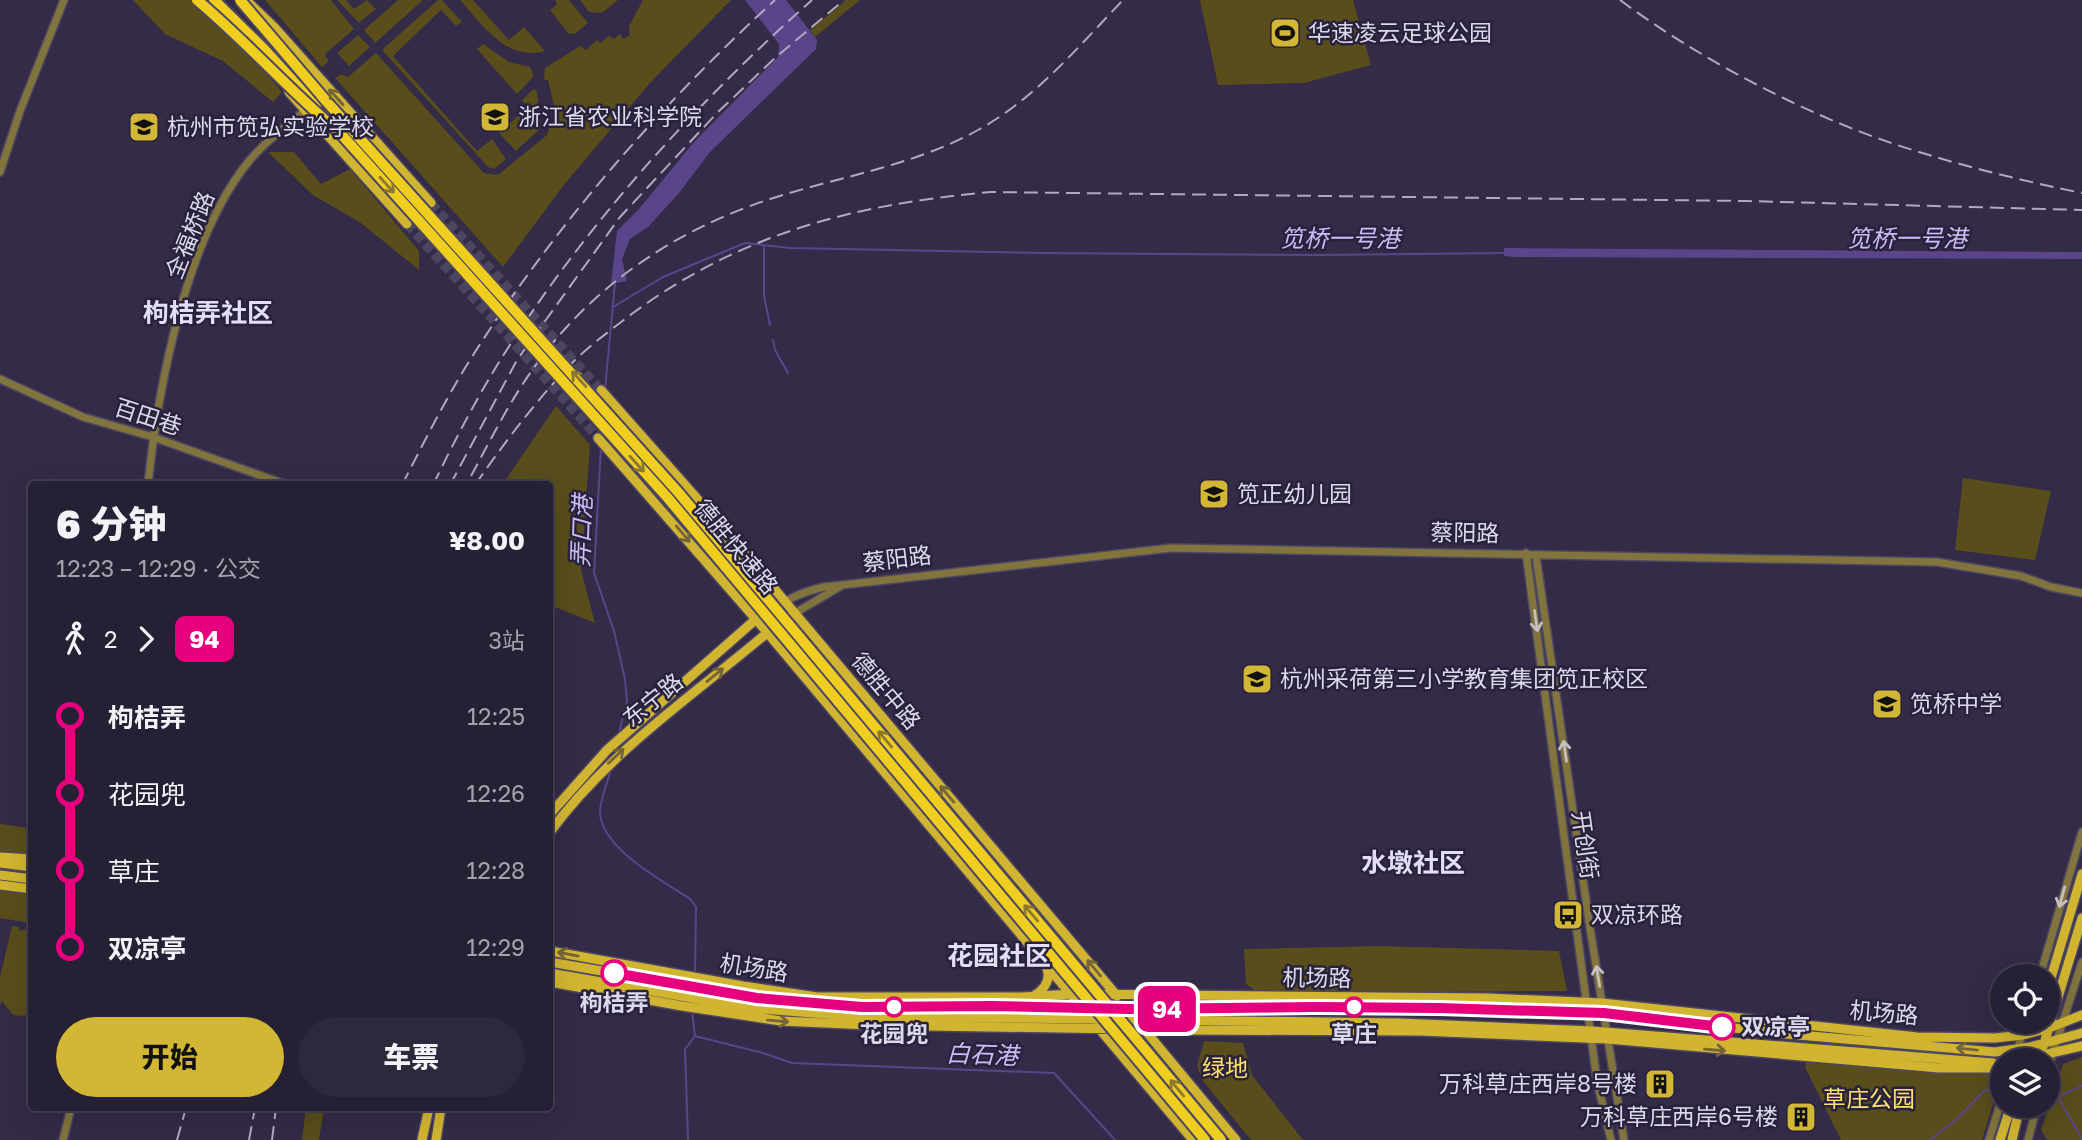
<!DOCTYPE html>
<html lang="zh">
<meta charset="utf-8">
<style>
:root{--surface:#262035;--page:#2e283d;--text:#f1f3f6;--muted:#a4a3ad;--line:#423e50;--accent:#d2b635}
body{margin:0;font-family:"Golos Text","Noto Sans SC",sans-serif;background:var(--page);color:var(--text);height:100vh;display:flex;flex-direction:column;font-size:26px;white-space:nowrap}
*{box-sizing:border-box;margin:0}
p{font-size:23px;color:var(--muted)}
.icon{flex:none;width:38px;height:38px;fill:none;stroke:currentColor;stroke-width:2;stroke-linecap:round;stroke-linejoin:round}
.map{position:relative;flex:1;overflow:hidden}
.drawer{position:absolute;left:28px;top:481px;width:525px;height:630px;display:flex;flex-direction:column;background:var(--surface);border-radius:7px;box-shadow:0 7px 28px #0002,0 0 0 2px var(--line)}
.drawer>*{flex:none}
.badge{padding:0 14px;border-radius:10px;font-size:24px;line-height:46px}
.tools{position:absolute;left:1990px;top:964px;display:grid;gap:14px}
.tools a{display:grid;place-items:center;width:70px;height:70px;border-radius:50%;background:var(--surface);box-shadow:0 7px 28px #0002,0 0 0 2px var(--line);font-size:35px}
.map>.badge{position:absolute;translate:-50% -50%;box-shadow:0 0 0 4px #fff}
.legs{display:flex;align-items:center;gap:10px;height:77px;padding:0 28px;font-size:23px}
.legs p{margin-inline-start:auto}
.overview{display:flex;align-items:center;justify-content:space-between;height:119px;padding:0 28px}
h1{font-size:38px;font-weight:800;line-height:52px}
.primary-button{display:flex;gap:14px;margin-top:auto;padding:14px 28px}
.primary-button a{flex:1;height:80px;border-radius:42px;background:var(--accent);color:#111;font-size:28px;font-weight:800;line-height:80px;text-align:center}
.primary-button a+a{background:var(--page);color:var(--text)}
ul{padding:0 28px;list-style:none}
li{display:flex;align-items:center;gap:24px;height:77px;font-size:26px}
li i{display:grid;place-items:center;width:10px;height:100%;margin:0 9px;background:currentColor}
li i::after{content:'';width:18px;height:18px;margin:-9px;border:5px solid;border-radius:50%;background:var(--surface)}
li p{margin-inline-start:auto}
li:first-child i{background:linear-gradient(#0000 50%,currentColor 0)}
li:last-child i{background:linear-gradient(currentColor 50%,#0000 0)}
.map>svg:first-child{display:block}
</style>
<div class="map">
<svg width="2082" height="1140" viewBox="0 0 2082 1140">
<rect width="100%" height="100%" fill="#332b47"/>
<path fill="#584d1b" d="M 133,0 L 192,0 L 238,41 L 282,92 L 273,102 L 223,61 L 165,34 Z
M 265,0 L 331,0 L 354,29 L 326,53 L 325,56 L 329,61 L 322,67 Z
M 337,0 L 346,0 L 354,9 L 367,0 L 376,9 L 359,23 Z
M 398,0 L 423,0 L 375,43 L 364,30 Z
M 438,0 L 442,0 L 462,22 L 456,26 L 441,10 L 393,56 L 477,151 L 492,139 L 506,159 L 494,169 L 488,167 L 383,51 L 384,48 Z
M 460,0 L 473,0 L 509,40 L 524,27 L 545,51 C 506,62 483,25 460,0 Z
M 555,0 L 569,0 L 588,23 L 576,33 L 569,34 L 550,10 L 557,4 Z
M 580,0 L 618,0 L 602,13 L 589,12 Z
M 643,0 L 731,0 L 649,84 L 563,186 L 503,267 L 335,78 L 341,74 L 348,77 L 376,53 L 484,173 L 498,175 L 547,135 L 551,122 L 557,118 L 548,80 L 544,80 L 545,68 L 580,46 L 586,50 L 597,40 L 600,43 L 609,36 L 614,39 L 620,34 L 623,39 L 630,35 L 629,26 Z
M 846,0 L 860,0 L 815,37 L 810,30 Z
M 1200,0 L 1353,0 L 1371,65 L 1304,83 L 1218,85 Z
M 358,35 L 370,47 L 349,66 L 337,53 Z
M 483,44 L 509,62 L 530,67 L 534,76 L 517,94 L 477,49 Z
M 534,89 L 537,91 L 541,128 L 516,151 L 499,133 L 528,107 L 522,100 Z
M 268,152 L 294,152 L 321,184 L 350,169 L 419,251 L 419,270 L 361,223 L 313,195 Z
M 556,406 L 590,445 L 581,570 L 595,623 L 550,605 L 550,485 L 502,485 Z
M 1963,478 L 2051,491 L 2035,560 L 1955,550 Z
M 0,824 L 31,828 L 31,923 L 0,918 Z
M 12,926 L 19,927 L 19,931 L 31,927 L 31,1013 L 23,1016 L 13,1015 L 2,1001 L 0,1005 L 0,977 Z
M 1379,946 L 1559,951 L 1567,991 L 1259,993 L 1246,984 L 1244,949 Z
M 1204,1041 L 1243,1043 L 1252,1075 L 1303,1140 L 1251,1140 L 1203,1081 L 1197,1066 Z
M 1808,1053 L 1992,1069 L 2000,1081 L 1982,1140 L 1841,1140 L 1805,1067 Z
M 2082,1057 L 2082,1140 L 2047,1140 L 2041,1130 L 2063,1064 Z
M 306,1108 L 324,1108 L 319,1140 L 302,1140 Z"/>
<path fill="#5b458a" d="M 745,0 L 786,0 L 817,40 L 816,49 L 710,152 L 679,193 L 648,227 L 630,239 L 622,259 L 627,281 L 611,284 L 617,231 L 639,209 L 694,142 L 778,57 L 779,44 Z
M 1504,248 L 2082,252 L 2082,259 L 1515,257 L 1504,256 Z"/>
<g fill="none" stroke-linecap="round" stroke-linejoin="round">
<path stroke="#5b458a" stroke-width="2" d="M 764,246 L 764,296 L 770,325
M 613,307 L 663,277 L 745,243 L 790,248 L 1044,253 L 1321,255 L 1503,253
M 773,340 L 775,350 L 788,373
M 605,389 L 615,283
M 601,447 L 594,573 L 614,631 L 625,679 L 627,701 L 619,733
M 611,769 C 608,782 600,799 600,812 C 601,849 664,881 690,899 L 696,907 L 695,974
M 695,1036 L 763,1053 L 792,1063 L 1054,1073 L 1115,1140
M 2048,1096 L 2058,1097 L 2082,1086
M 2058,1097 L 2082,1139
M 688,1140 L 685,1049 L 695,1036 L 692,1011
M 1930,1140 L 1957,1119 L 1985,1090 L 2002,1091"/>
<path stroke="#4c4560" stroke-width="9" stroke-dasharray="9 4.5" stroke-linecap="butt" d="M 431,203 L 601,390
M 407,224 L 598,438"/>
<g stroke="#4e4761" stroke-width="10">
<path id="minor" d="M 0,172 L 20,111 L 64,0
M 0,379 L 83,417 L 153,437 L 287,485
M 148,485 C 158,387 186,238 249,161 C 265,142 286,126 305,111
M 1526,553 L 1597,1081 L 1611,1140
M 1536,556 L 1590,928 L 1624,1140
M 795,613 L 841,586
M 762,616 C 782,602 800,592 824,587 L 1171,548 L 1937,562 L 2021,576 L 2051,587 L 2082,593
M 2040,976 L 2082,832
M 2014,1060 L 2026,1022
M 2048,1068 L 2082,962
M 63,1140 L 71,1108
M 1989,1140 L 2002,1098
M 2028,1140 L 2037,1106"/>
</g>
<g stroke="#4e4761" stroke-width="12">
<path id="major" d="M 246,0 L 274,27 L 431,203
M 289,92 L 407,224
M 601,390 L 723,528 L 1117,996
M 598,438 L 761,625 L 1084,1010
M 550,814 L 607,750 L 755,620
M 550,832 C 609,752 691,697 767,633 L 791,616
M 0,857 L 32,859
M 0,863 L 32,867
M 0,875 L 32,879
M 0,885 L 32,889
M 550,951 L 743,986 L 817,997 L 1022,997 L 1071,994 L 1488,998 L 1602,1003 L 1917,1037 L 1995,1038 L 2023,1035 L 2049,1028 L 2082,1015
M 550,962 L 757,998 L 862,1007 L 993,1006 L 1128,1009 L 1315,1007 L 1604,1013 L 1787,1034 L 1995,1052 L 2030,1047 L 2082,1033
M 550,973 L 749,1008 L 851,1016 L 1399,1023 L 1592,1031 L 1993,1063
M 550,982 L 682,1006 L 781,1021 L 869,1025 L 1182,1030 L 1421,1031 L 1608,1039 L 1939,1068 L 2002,1068
M 2048,988 L 2082,874
M 1035,995 C 1045,989 1052,978 1046,966
M 1097,1026 L 1193,1140
M 1144,1029 L 1236,1140
M 2020,1060 L 2082,1046
M 2039,1060 L 2082,918
M 422,1140 L 429,1108
M 436,1140 L 441,1108
M 2000,1140 L 2011,1106
M 2012,1140 L 2020,1106"/>
</g>
<g stroke="#4e4761" stroke-width="14">
<path id="highway" d="M 214,0 L 264,49 L 316,106"/>
</g>
<use href="#minor" stroke="#81743c" stroke-width="7"/>
<use href="#major" stroke="#d1b531" stroke-width="9"/>
<use href="#highway" stroke="#f0ce1f" stroke-width="10"/>
<path stroke="#afaabf" stroke-width="2" stroke-dasharray="14 7" stroke-linecap="butt" d="M 1620,0 C 1698,58 1804,114 1897,145 C 1958,165 2019,180 2082,193
M 471,476 C 492,437 512,397 538,362 C 599,279 686,224 783,195 C 848,175 917,164 978,130 C 1036,98 1078,47 1123,0
M 402,485 C 422,446 442,406 465,368 C 550,231 656,109 775,0
M 433,485 C 454,442 476,399 501,359 C 586,224 693,106 812,0
M 450,485 L 517,360 L 620,217 L 717,113 L 776,57 L 844,0
M 475,485 C 504,443 536,401 571,364 C 590,345 612,329 633,313 C 744,232 857,204 991,192 L 1747,201 L 2082,210
M 177,1140 L 186,1108
M 249,1140 L 255,1108
M 272,1140 L 276,1108"/>
<g stroke="#4e4761" stroke-width="14" stroke-linecap="butt">
<path id="highway-bridge" d="M 197,0 C 247,42 291,92 341,134 L 667,497 L 1205,1140
M 240,0 L 327,102 L 678,492 L 1221,1140"/>
</g>
<use href="#highway-bridge" stroke="#f0ce1f" stroke-width="10"/>
</g>
<defs><path id="oneway-shaft" d="M-6 0H5M1.5-3L5.5 0L1.5 3" fill="none" stroke-width="1.6" stroke-linecap="round" stroke-linejoin="round" transform="scale(1.75)"/></defs>
<g stroke="#756437">
<use href="#oneway-shaft" transform="translate(336 97) rotate(-132)"/>
<use href="#oneway-shaft" transform="translate(683 534) rotate(50)"/>
<use href="#oneway-shaft" transform="translate(715 675) rotate(-39)"/>
<use href="#oneway-shaft" transform="translate(616 756) rotate(-44)"/>
<use href="#oneway-shaft" transform="translate(947 794) rotate(-130)"/>
<use href="#oneway-shaft" transform="translate(568 954) rotate(-169)"/>
<use href="#oneway-shaft" transform="translate(1094 968) rotate(-130)"/>
<use href="#oneway-shaft" transform="translate(778 1021) rotate(5)"/>
<use href="#oneway-shaft" transform="translate(1967 1049) rotate(-174)"/>
<use href="#oneway-shaft" transform="translate(1715 1050) rotate(5)"/>
</g>
<g stroke="#8c782e">
<use href="#oneway-shaft" transform="translate(387 185) rotate(48)"/>
<use href="#oneway-shaft" transform="translate(579 379) rotate(-132)"/>
<use href="#oneway-shaft" transform="translate(637 464) rotate(48)"/>
<use href="#oneway-shaft" transform="translate(885 739) rotate(-130)"/>
<use href="#oneway-shaft" transform="translate(1031 913) rotate(-130)"/>
<use href="#oneway-shaft" transform="translate(1177 1088) rotate(-130)"/>
</g>
<g stroke="#c6c0bf">
<use href="#oneway-shaft" transform="translate(1536 621) rotate(82)"/>
<use href="#oneway-shaft" transform="translate(1565 751) rotate(-98)"/>
<use href="#oneway-shaft" transform="translate(2062 897) rotate(105)"/>
<use href="#oneway-shaft" transform="translate(1598 976) rotate(-99)"/>
</g>
<g fill="none" stroke-linecap="round" stroke-linejoin="round">
<g stroke="#fff" stroke-width="16">
<path id="line-1" d="M 614,973 L 757,998 L 862,1007 L 993,1006 L 1128,1009 L 1315,1007 L 1439,1008 L 1604,1013 L 1722,1027"/>
</g>
<use href="#line-1" stroke="#e6007e" stroke-width="10"/>
</g>
<defs>
<g id="stadium-square" transform="scale(1.575)"><rect x="-9" y="-9" width="18" height="18" rx="4" fill="#d2b635" stroke="#29223c"/><path d="M0-5a6.5 5 0 1 0 0 10a6.5 5 0 1 0 0-10ZM-3.5-1.8h7v3.6h-7Z" fill="#111"/></g>
<g id="university-square" transform="scale(1.575)"><rect x="-9" y="-9" width="18" height="18" rx="4" fill="#d2b635" stroke="#29223c"/><path d="M0-5L7-2L0 1L-7-2ZM-4 1L0 2.5L4 1V4Q0 6-4 4Z" fill="#111"/></g>
<g id="school-square" transform="scale(1.575)"><rect x="-9" y="-9" width="18" height="18" rx="4" fill="#d2b635" stroke="#29223c"/><path d="M0-5L7-2L0 1L-7-2ZM-4 1L0 2.5L4 1V4Q0 6-4 4Z" fill="#111"/></g>
<g id="bus-square" transform="scale(1.575)"><rect x="-9" y="-9" width="18" height="18" rx="4" fill="#d2b635" stroke="#29223c"/><path d="M-5-6H5V4H4V6H2V4H-2V6H-4V4H-5ZM-3.5-4V0h7V-4ZM-3.5 1.2v1.5H-2V1.2ZM2 1.2v1.5H3.5V1.2Z" fill="#111"/></g>
<g id="building-square" transform="scale(1.575)"><rect x="-9" y="-9" width="18" height="18" rx="4" fill="#d2b635" stroke="#29223c"/><path d="M-4-6H4V6H1V3H-1V6H-4ZM-2.5-4.3h1.7v1.8h-1.7ZM.8-4.3h1.7v1.8H.8ZM-2.5-1h1.7V.8h-1.7ZM.8-1h1.7V.8H.8Z" fill="#111"/></g>
</defs>
<g fill-rule="evenodd">
<use href="#stadium-square" x="1285" y="33"/>
<use href="#university-square" x="495" y="117"/>
<use href="#school-square" x="144" y="127"/>
<use href="#school-square" x="1214" y="494"/>
<use href="#school-square" x="1257" y="679"/>
<use href="#school-square" x="1887" y="704"/>
<use href="#bus-square" x="1568" y="915"/>
<use href="#building-square" x="1660" y="1084"/>
<use href="#building-square" x="1801" y="1117"/>
</g>
<g fill="#fff" stroke="#e6007e" stroke-width="3.5">
<circle cx="614" cy="973" r="12"/>
<circle cx="894" cy="1007" r="9"/>
<circle cx="1354" cy="1007" r="9"/>
<circle cx="1722" cy="1027" r="12"/>
</g>
<g text-anchor="middle" stroke-width="5" stroke-linejoin="round" paint-order="stroke">
<g font-size="23" fill="#ddd9eb" stroke="#29223c" text-anchor="start">
<text x="1308" y="41">华速凌云足球公园</text>
<text x="518" y="125">浙江省农业科学院</text>
<text x="167" y="135">杭州市笕弘实验学校</text>
<text x="1237" y="502">笕正幼儿园</text>
<text x="1280" y="687">杭州采荷第三小学教育集团笕正校区</text>
<text x="1910" y="712">笕桥中学</text>
<text x="1591" y="923">双凉环路</text>
<text x="1637" y="1092" text-anchor="end">万科草庄西岸8号楼</text>
<text x="1778" y="1125" text-anchor="end">万科草庄西岸6号楼</text>
</g>
<g font-size="23" fill="#ddd9eb" stroke="#29223c">
<text transform="translate(190 235) rotate(-68)" y="8">全福桥路</text>
<text transform="translate(148 417) rotate(18)" y="8">百田巷</text>
<text transform="translate(1465 533) rotate(1)" y="8">蔡阳路</text>
<text transform="translate(736 547) rotate(50)" y="8">德胜快速路</text>
<text transform="translate(897 559) rotate(-7)" y="8">蔡阳路</text>
<text transform="translate(886 691) rotate(50)" y="8">德胜中路</text>
<text transform="translate(653 700) rotate(-39)" y="8">东宁路</text>
<text transform="translate(1585 845) rotate(82)" y="8">开创街</text>
<text transform="translate(754 968) rotate(9)" y="8">机场路</text>
<text transform="translate(1317 978) rotate(1)" y="8">机场路</text>
<text transform="translate(1884 1013) rotate(5)" y="8">机场路</text>
</g>
<g font-size="23" font-weight="bold" fill="#ddd9eb" stroke="#29223c">
<text x="614" y="1011">枸桔弄</text>
<text x="1741" y="1035" text-anchor="start">双凉亭</text>
<text x="894" y="1042">花园兜</text>
<text x="1354" y="1042">草庄</text>
</g>
<g font-size="23" fill="#fce16a" stroke="#29223c">
<text x="1225" y="1076">绿地</text>
<text x="1869" y="1107">草庄公园</text>
</g>
<g font-size="24" font-style="italic" fill="#ccbdf9" stroke="#29223c">
<text x="1340" y="247">笕桥一号港</text>
<text x="1907" y="247">笕桥一号港</text>
<text transform="translate(582 531) rotate(-88)" y="8">弄口港</text>
<text transform="translate(982 1055) rotate(2)" y="8">白石港</text>
</g>
<g font-size="26" font-weight="bold" fill="#e4ddfa" stroke="#29223c">
<text x="208" y="322">枸桔弄社区</text>
<text x="1413" y="872">水墩社区</text>
<text x="999" y="965">花园社区</text>
</g>
</g>
</svg>
<div class="tools">
<a><svg class="icon" aria-label="locate" viewBox="0 0 24 24"><circle cx="12" cy="12" r="6"/><path d="M12 2v4M12 18v4M2 12h4M18 12h4"/></svg></a>
<a><svg class="icon" aria-label="layers" viewBox="0 0 24 24"><path d="M12 4l9 5-9 5-9-5zM3 14l9 5 9-5"/></svg></a>
</div>
<b class="badge" style="left:1167px;top:1009px;background:#e6007e;color:#fff">94</b>
<section class="drawer">
<div class="overview"><div><h1>6 分钟</h1><p>12:23 – 12:29 · 公交</p></div><b>¥8.00</b></div>
<div class="legs"><svg class="icon" aria-label="walk" viewBox="0 0 24 24"><circle cx="13" cy="4" r="2"/><path d="M13 8l-2 6 4 7M11 14l-3 7M7 12l3-4h3l4 4"/></svg>2<svg class="icon" aria-label="forward" viewBox="0 0 24 24"><path d="M9 5l7 7-7 7"/></svg><b class="badge" style="background:#e6007e;color:#fff">94</b><p>3站</p></div>
<ul>
<li><i style="color:#e6007e"></i><b>枸桔弄</b><p>12:25</p></li>
<li><i style="color:#e6007e"></i><span>花园兜</span><p>12:26</p></li>
<li><i style="color:#e6007e"></i><span>草庄</span><p>12:28</p></li>
<li><i style="color:#e6007e"></i><b>双凉亭</b><p>12:29</p></li>
</ul>
<div class="primary-button"><a>开始</a><a>车票</a></div>
</section>
</div>
